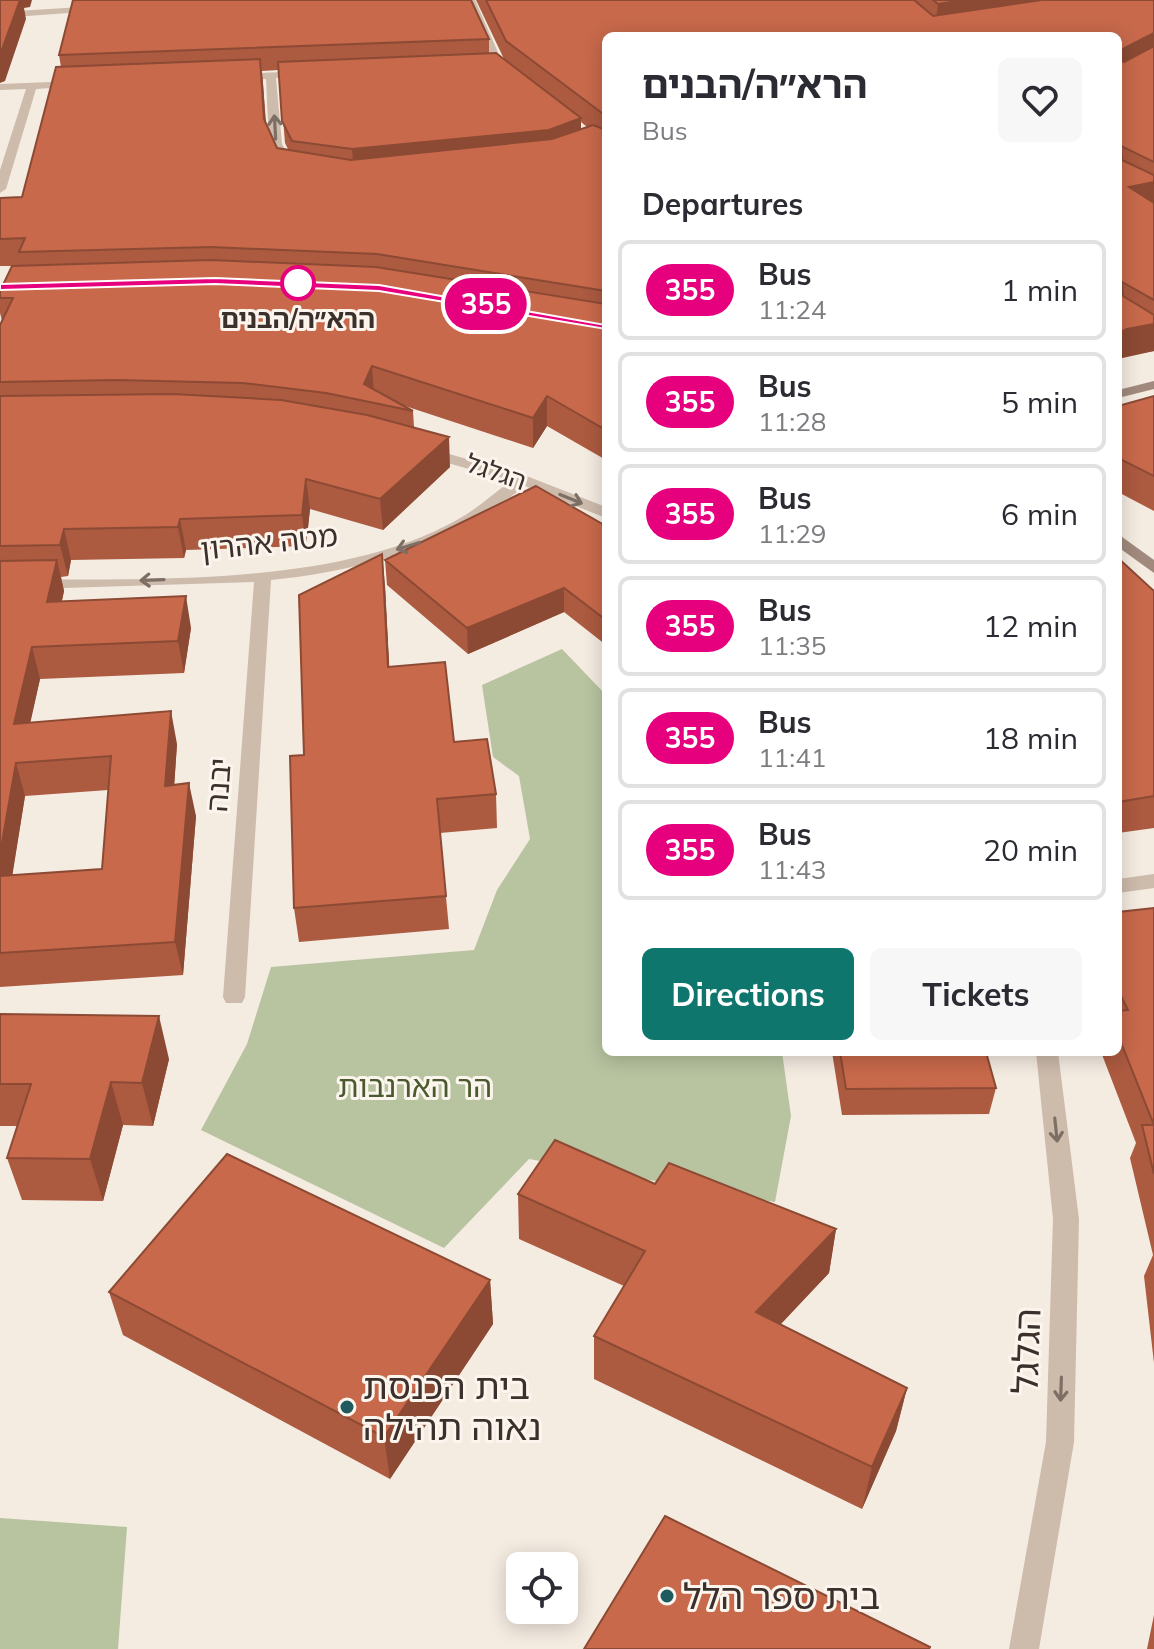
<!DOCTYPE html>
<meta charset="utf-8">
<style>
:root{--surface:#fff;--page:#f7f7f7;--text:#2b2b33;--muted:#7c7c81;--line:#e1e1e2;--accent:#0f766e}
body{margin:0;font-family:Mulish,"Noto Sans Hebrew",sans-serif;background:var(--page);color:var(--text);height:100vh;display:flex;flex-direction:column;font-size:30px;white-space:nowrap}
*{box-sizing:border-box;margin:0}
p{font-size:26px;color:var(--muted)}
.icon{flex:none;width:44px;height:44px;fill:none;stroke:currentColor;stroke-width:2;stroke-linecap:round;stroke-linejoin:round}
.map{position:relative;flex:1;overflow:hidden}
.panel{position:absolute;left:602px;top:32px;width:520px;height:1024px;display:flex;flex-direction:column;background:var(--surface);border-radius:12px;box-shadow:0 4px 20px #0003}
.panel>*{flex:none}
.badge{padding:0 16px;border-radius:26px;font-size:28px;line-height:52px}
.tools{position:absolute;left:506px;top:1552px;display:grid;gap:16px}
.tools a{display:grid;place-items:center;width:72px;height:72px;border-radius:12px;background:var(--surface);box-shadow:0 4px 20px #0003;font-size:40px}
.map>.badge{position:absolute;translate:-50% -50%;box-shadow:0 0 0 4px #fff}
h2{padding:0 40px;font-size:30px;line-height:72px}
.round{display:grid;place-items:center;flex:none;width:84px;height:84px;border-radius:12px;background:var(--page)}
.head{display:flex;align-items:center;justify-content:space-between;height:136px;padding:0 40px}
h1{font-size:38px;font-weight:700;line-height:60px}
.primary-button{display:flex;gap:16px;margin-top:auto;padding:16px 40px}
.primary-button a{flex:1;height:92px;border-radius:12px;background:var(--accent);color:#fff;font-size:32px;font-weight:700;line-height:92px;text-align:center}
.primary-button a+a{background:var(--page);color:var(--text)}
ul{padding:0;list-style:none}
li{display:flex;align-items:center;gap:24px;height:100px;margin:0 16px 12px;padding:0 24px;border:4px solid var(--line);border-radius:12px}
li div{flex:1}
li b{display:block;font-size:30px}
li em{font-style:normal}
li .badge{min-width:88px;font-weight:700;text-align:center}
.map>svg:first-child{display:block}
</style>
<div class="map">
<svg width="1154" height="1649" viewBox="0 0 1154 1649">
<rect width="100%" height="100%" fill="#f4ebe1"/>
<path fill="#b8c4a0" d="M 562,649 L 606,695 L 606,1052 L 782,1052 L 791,1116 L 775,1202 L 529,1159 L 444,1248 L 201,1130 L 247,1044 L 271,967 L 474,950 L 497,890 L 530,839 L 519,776 L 493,757 L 482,685 Z
M 0,1518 L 127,1527 L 118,1649 L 0,1649 Z"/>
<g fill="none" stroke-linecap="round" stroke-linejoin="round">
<path fill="#cdbbac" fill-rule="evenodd" d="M 465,0 L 475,0 L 504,66 L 512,71 L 512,75 L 504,75 L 495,68 Z
M 98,6 L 95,11 L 0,18 L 0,12 Z
M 304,71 L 308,72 L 308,76 L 276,78 L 282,144 L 296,170 L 290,173 C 265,160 268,104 266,79 L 236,80 L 231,77 L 236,74 Z
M 77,81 L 81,82 L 81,86 L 36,89 L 6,189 L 0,193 L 0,170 L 26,89 L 0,90 L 0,84 Z
M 425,447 L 529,477 L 606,507 L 606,518 L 525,486 C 508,498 492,513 474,523 C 412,556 341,573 271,580 L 245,997 L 242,1003 L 226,1003 L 223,997 L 254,582 L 0,590 L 0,580 C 140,578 344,590 467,514 C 482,504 496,492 511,481 L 420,455 L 420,449 Z
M 1154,874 L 1154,888 L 1118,893 L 1118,879 Z
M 1036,1052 L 1058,1052 L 1079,1219 L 1074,1442 L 1039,1649 L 1009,1649 L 1046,1442 L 1053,1219 Z"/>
<path fill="#a18a7d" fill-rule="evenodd" d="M 1154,381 L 1154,389 L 1118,398 L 1118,390 Z
M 1118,534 L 1154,560 L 1154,573 L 1118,547 Z"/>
</g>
<path fill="#ac5a40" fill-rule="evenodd" d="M 476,0 L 1154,0 L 1154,351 L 1121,357 L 606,36 L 606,460 L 547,426 L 533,448 L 399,404 L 413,411 L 414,427 L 450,467 L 383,530 L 310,509 L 306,546 L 186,550 L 184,558 L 71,560 L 68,576 L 61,577 L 64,591 L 62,601 L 191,628 L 184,673 L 40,679 L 30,722 L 177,744 L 174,785 L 196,816 L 183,975 L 0,987 L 0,325 L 2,321 L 0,313 L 0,291 L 12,266 L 0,266 L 0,198 L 22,197 L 61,67 L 59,55 L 489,39 L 489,53 L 504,59 ZM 279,70 L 285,143 L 288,149 L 277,148 L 266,123 L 262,71 ZM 581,122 L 587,127 L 581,129 ZM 108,790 L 102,869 L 12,875 L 25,796 Z
M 1154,396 L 1154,511 L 1118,492 L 1118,406 Z
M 606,526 L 606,645 L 564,612 L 468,654 L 387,585 L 385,560 Z
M 1118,558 L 1154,591 L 1154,828 L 1118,833 Z
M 385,586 L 389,666 L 454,742 L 496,794 L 497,828 L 440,833 L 449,929 L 299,942 L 294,908 L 304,755 Z
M 1154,908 L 1154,1363 L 1144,1276 L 1153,1255 L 1130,1158 L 1136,1143 L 1101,1052 L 1118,1052 L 1118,912 Z
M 0,1014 L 169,1059 L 153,1126 L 123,1125 L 103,1201 L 22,1200 L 7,1158 L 17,1126 L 0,1126 Z
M 832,1052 L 986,1052 L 996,1088 L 989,1114 L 842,1115 Z
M 655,1184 L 836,1229 L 829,1273 L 780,1324 L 907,1388 L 896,1431 L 862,1509 L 594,1379 L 594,1336 L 624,1286 L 519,1239 L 518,1194 Z
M 490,1280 L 493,1324 L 390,1479 L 123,1335 L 109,1292 Z
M 1154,1615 L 1154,1649 L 1147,1649 Z"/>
<path fill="#8c4a34" d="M 0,0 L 32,0 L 30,7 L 24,8 L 26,19 L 5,81 L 0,83 Z
M 963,0 L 1100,0 L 935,27 L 938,4 Z
M 1154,33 L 1154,48 L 1118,73 L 1121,50 Z
M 260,59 L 263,83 L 267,144 L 264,119 Z
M 581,118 L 581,140 L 354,172 L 352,149 Z
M 1154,182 L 1154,208 L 1129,187 Z
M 1154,324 L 1154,351 L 1118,359 L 1118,333 L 1127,329 Z
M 372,366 L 374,395 L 364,384 Z
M 547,396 L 547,426 L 533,448 L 533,418 Z
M 449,437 L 450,467 L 383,530 L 380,499 Z
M 306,479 L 310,509 L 306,546 L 302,515 Z
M 180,519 L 186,550 L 184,558 L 178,527 Z
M 64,529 L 71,560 L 68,576 L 60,545 Z
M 382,554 L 385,586 L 391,699 L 388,667 Z
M 57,560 L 64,591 L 54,634 L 47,602 Z
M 564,588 L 564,612 L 468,654 L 467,628 Z
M 186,596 L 191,628 L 184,673 L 178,641 Z
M 32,647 L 40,679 L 23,756 L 14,724 Z
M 171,711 L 177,744 L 172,819 L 165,786 Z
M 16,763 L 25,796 L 7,909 L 0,888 L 0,854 Z
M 189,783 L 196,816 L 183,975 L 175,942 Z
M 159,1016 L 169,1059 L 153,1126 L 142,1083 Z
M 111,1082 L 123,1125 L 103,1201 L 90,1159 Z
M 836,1229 L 829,1273 L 751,1356 L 756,1312 Z
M 490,1280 L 493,1324 L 390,1479 L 384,1437 Z
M 907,1388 L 896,1431 L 862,1509 L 872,1467 Z"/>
<path fill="#c8694b" stroke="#8c4a34" stroke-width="2" d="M 0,0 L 20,0 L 0,55 Z
M 73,0 L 471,0 L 489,39 L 59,55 Z
M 486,0 L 914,0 L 933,16 L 1042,0 L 1154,0 L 1154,33 L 1121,50 L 1120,59 L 1124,62 L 1154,46 L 1154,162 L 1121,146 L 1122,160 L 1154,175 L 1154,182 L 1129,187 L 1154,203 L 1154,300 L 1122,282 L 1123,296 L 1154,315 L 1154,324 L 1127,329 L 1118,333 L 1118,36 L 606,36 L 606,116 L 506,41 Z
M 933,0 L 963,0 L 938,4 Z
M 496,53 L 581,118 L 549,130 L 352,149 L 292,141 L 282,121 L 278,62 Z
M 260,59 L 264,119 L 277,148 L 351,160 L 552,139 L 593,125 L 606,130 L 606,291 L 377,254 L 211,247 L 19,252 L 25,238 L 0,239 L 0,198 L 22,197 L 56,67 Z
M 211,260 L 376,267 L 606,304 L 606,430 L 547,396 L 533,418 L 372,366 L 364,384 L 413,411 L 326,393 L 243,383 L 117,380 L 0,382 L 0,325 L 13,298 L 0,298 L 0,291 L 12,266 Z
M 173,394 L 281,400 L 367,415 L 449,437 L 380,499 L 306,479 L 302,515 L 180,519 L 178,527 L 64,529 L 60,545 L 0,546 L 0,396 Z
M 1154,396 L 1154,476 L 1118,458 L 1118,406 Z
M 536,486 L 606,526 L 606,620 L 564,588 L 467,628 L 385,560 Z
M 382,554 L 388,667 L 445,662 L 454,742 L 487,739 L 496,794 L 437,799 L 446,896 L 294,908 L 290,756 L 304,755 L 299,595 Z
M 1118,558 L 1154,591 L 1154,796 L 1118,802 Z
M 57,560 L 47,602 L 186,596 L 178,641 L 32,647 L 14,724 L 171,711 L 165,786 L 189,783 L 175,942 L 0,953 L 0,876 L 102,869 L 111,756 L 16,763 L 0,854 L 0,561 Z
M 1154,908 L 1154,1174 L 1142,1125 L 1154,1125 L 1118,1035 L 1118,1011 L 1128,1010 L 1118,990 L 1118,912 Z
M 0,1014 L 159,1016 L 142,1083 L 111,1082 L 90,1159 L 7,1158 L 31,1084 L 0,1084 Z
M 840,1052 L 986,1052 L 996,1088 L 846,1089 Z
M 555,1140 L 655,1184 L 669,1163 L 836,1229 L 756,1312 L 907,1388 L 872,1467 L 594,1336 L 645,1251 L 518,1194 Z
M 227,1154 L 490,1280 L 384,1437 L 109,1292 Z
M 665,1516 L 930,1647 L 929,1649 L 584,1649 Z"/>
<defs><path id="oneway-shaft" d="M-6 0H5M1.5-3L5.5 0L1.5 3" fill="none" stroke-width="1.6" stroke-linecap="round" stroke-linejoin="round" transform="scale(2)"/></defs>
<g stroke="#7d6f65">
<use href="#oneway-shaft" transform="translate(275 127) rotate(-93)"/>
<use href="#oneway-shaft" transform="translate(571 499) rotate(22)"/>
<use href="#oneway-shaft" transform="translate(408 546) rotate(163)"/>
<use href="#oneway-shaft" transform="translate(152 580) rotate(178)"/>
<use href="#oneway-shaft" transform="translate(1056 1130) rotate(84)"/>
<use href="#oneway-shaft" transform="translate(1061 1389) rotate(92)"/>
</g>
<path fill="#e6007e" stroke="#fff" stroke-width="2" d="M 215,278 L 379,285 L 611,326 L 606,329 L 379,291 L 215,284 L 0,290 L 0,284 Z"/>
<circle fill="#fff" stroke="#e6007e" stroke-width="4" cx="298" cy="283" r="16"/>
<g fill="#1f5a5e" stroke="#fbf5ee" stroke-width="3">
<circle cx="347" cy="1407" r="8"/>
<circle cx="667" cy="1596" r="8"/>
</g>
<g text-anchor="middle" stroke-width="6" stroke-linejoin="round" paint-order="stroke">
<g font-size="26" font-weight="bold" fill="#3b302b" stroke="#fbf5ee">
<text x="298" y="328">הרא״ה/הבנים</text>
</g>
<g font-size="26" fill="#3b302b" stroke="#fbf5ee">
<text transform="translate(496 472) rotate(19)" y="9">הגלגל</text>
</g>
<g font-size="30" fill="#3b302b" stroke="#fbf5ee">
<text transform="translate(269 543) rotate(-6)" y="10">מטה אהרון</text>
<text transform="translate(219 785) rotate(-86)" y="10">יבנה</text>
</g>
<g font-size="30" fill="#4a5a2e" stroke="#fbf5ee">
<text x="415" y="1097">הר הארנבות</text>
</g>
<g font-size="36" fill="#3b302b" stroke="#fbf5ee">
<text transform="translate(1026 1351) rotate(-88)" y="13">הגלגל</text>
</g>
<g font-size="36" fill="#3b302b" stroke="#fbf5ee" text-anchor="start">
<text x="363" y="1399">בית הכנסת<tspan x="363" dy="41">נאוה תהילה</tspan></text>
<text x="683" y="1609">בית ספר הלל</text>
</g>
</g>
</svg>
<div class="tools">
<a><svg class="icon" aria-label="locate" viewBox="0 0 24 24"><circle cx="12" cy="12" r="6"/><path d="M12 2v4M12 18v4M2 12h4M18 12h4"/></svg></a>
</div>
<b class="badge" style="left:486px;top:304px;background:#e6007e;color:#fff">355</b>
<section class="panel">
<div class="head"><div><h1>הרא״ה/הבנים</h1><p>Bus</p></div><a class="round"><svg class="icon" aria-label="heart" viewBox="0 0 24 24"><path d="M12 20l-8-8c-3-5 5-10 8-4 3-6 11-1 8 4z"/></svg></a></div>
<h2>Departures</h2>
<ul>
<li><span class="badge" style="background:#e6007e;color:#fff">355</span><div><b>Bus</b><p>11:24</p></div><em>1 min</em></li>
<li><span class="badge" style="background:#e6007e;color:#fff">355</span><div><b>Bus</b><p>11:28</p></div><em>5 min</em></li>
<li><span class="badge" style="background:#e6007e;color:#fff">355</span><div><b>Bus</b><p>11:29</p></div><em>6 min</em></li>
<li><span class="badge" style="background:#e6007e;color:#fff">355</span><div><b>Bus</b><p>11:35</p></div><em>12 min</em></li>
<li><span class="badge" style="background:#e6007e;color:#fff">355</span><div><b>Bus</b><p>11:41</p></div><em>18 min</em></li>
<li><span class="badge" style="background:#e6007e;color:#fff">355</span><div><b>Bus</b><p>11:43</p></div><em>20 min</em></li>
</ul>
<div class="primary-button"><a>Directions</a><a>Tickets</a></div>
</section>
</div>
